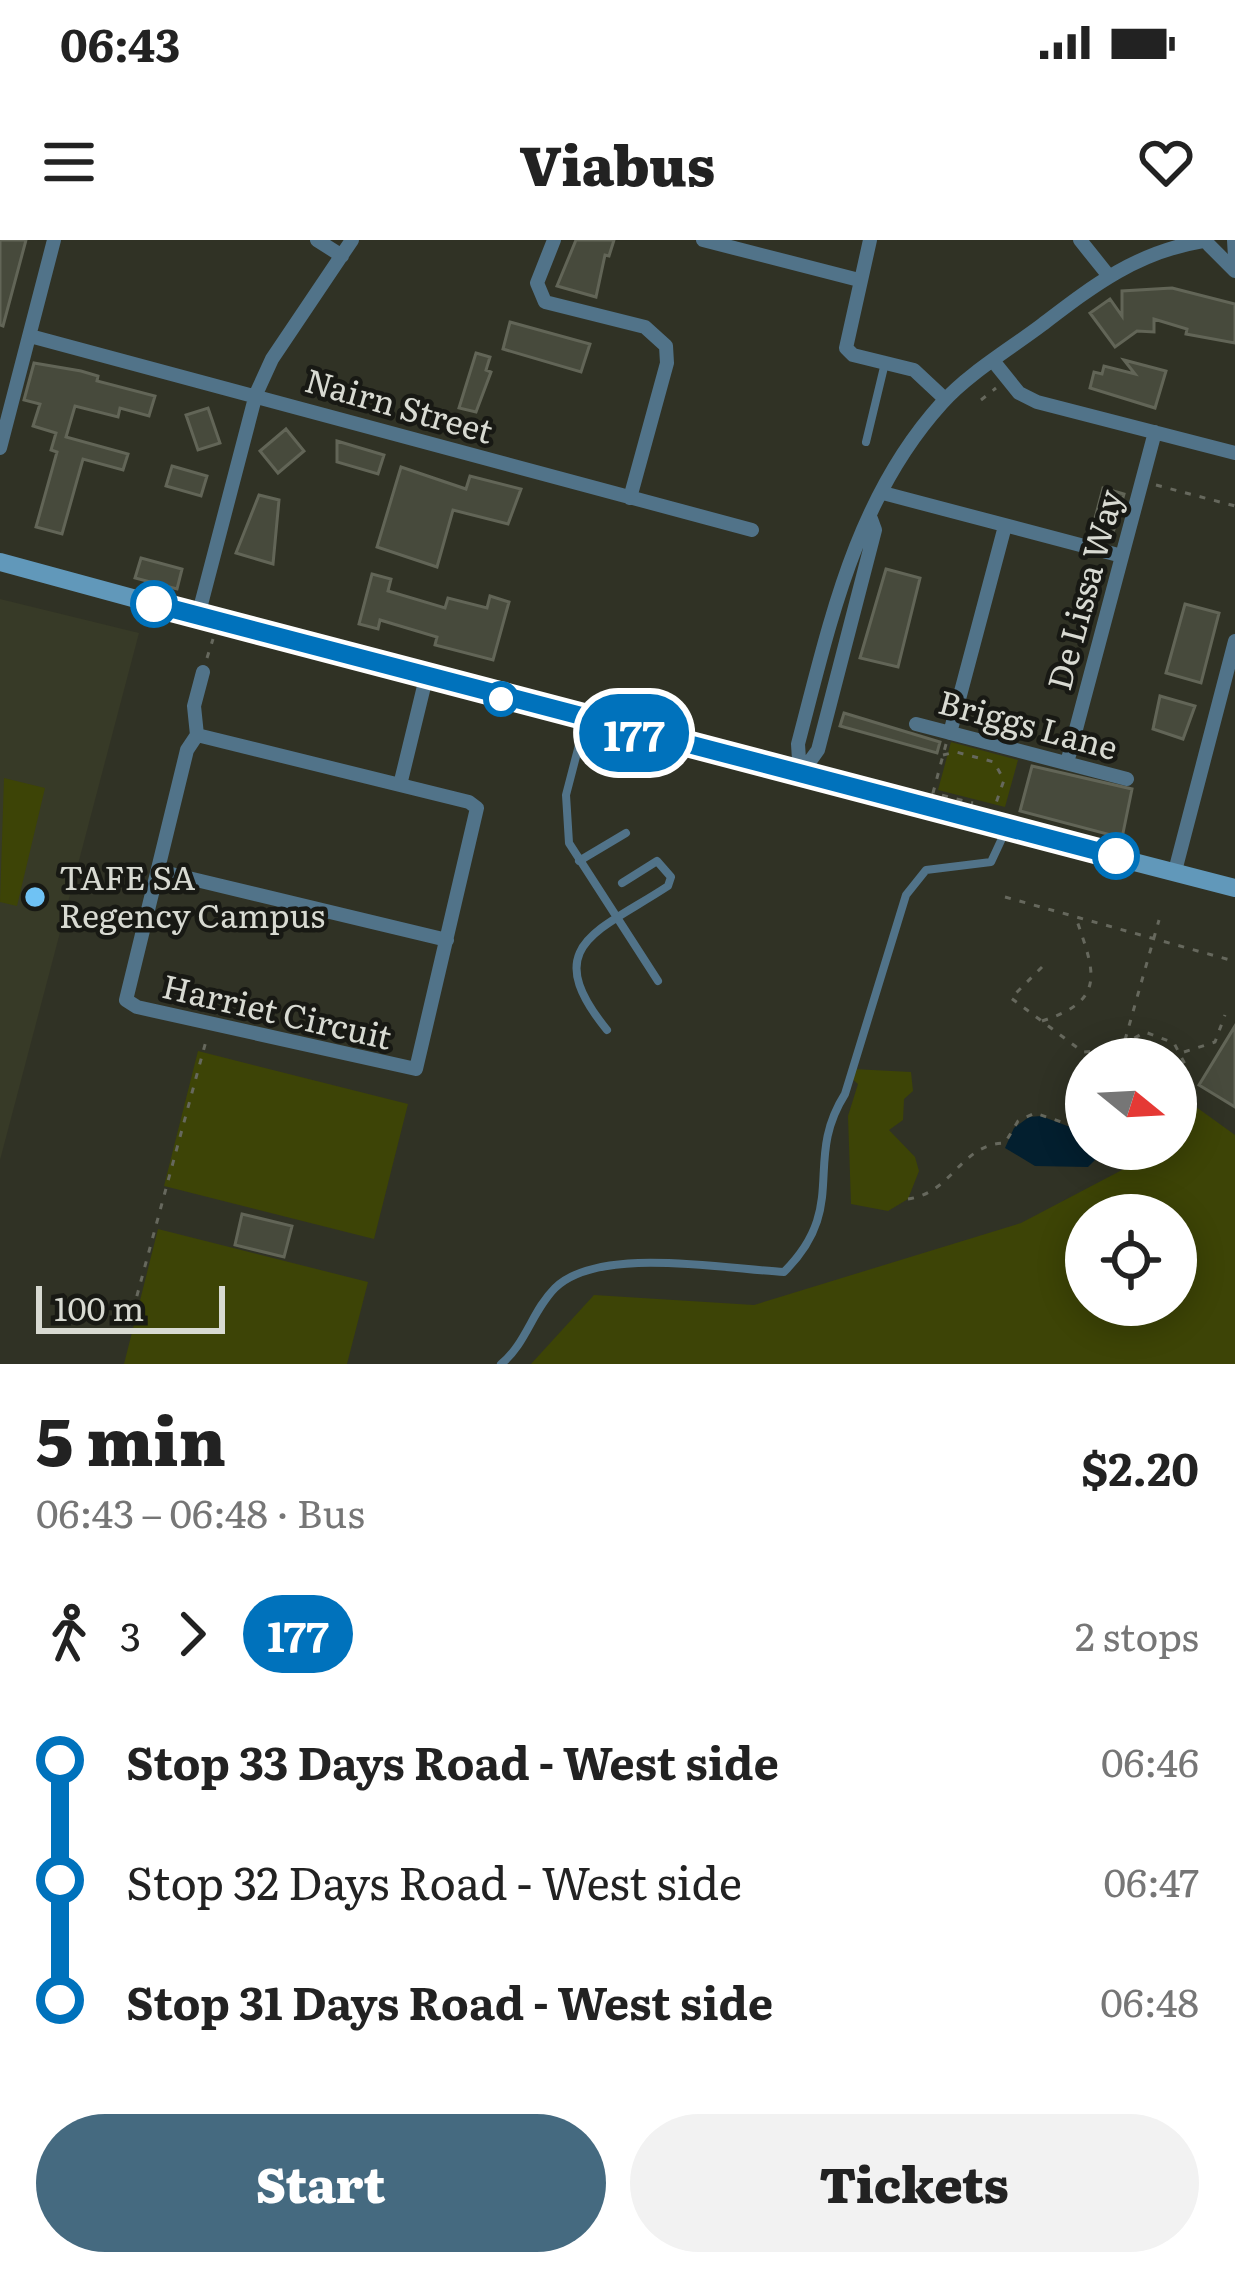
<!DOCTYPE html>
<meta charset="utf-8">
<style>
:root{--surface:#fff;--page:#f2f2f2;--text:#222;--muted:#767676;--accent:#456a80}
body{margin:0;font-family:Literata,serif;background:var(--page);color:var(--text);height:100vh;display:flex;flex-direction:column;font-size:45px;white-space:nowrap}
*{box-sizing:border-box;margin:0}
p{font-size:39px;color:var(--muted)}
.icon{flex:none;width:66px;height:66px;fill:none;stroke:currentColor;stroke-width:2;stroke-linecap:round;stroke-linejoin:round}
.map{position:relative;height:1124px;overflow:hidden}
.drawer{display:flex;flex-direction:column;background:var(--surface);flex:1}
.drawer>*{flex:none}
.badge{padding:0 24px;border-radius:39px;font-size:42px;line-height:78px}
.needle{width:78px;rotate:108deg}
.fabs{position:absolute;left:1065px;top:798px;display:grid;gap:24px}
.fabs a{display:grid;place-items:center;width:132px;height:132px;border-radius:50%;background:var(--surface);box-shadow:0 6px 30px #0003;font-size:60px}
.scale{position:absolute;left:36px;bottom:30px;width:189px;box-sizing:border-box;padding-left:12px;border:6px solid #d8dad2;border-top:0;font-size:33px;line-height:42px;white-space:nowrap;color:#d8dad2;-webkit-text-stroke:9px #181914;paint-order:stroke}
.map>.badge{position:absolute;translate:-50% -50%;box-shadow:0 0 0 6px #fff}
.legs{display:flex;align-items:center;gap:18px;height:132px;padding:0 36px;font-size:39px}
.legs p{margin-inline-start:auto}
.overview{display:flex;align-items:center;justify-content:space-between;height:204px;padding:0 36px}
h1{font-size:66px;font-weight:800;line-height:90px}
.button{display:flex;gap:24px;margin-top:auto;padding:24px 36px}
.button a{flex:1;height:138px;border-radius:72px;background:var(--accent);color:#fff;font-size:48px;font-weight:800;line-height:138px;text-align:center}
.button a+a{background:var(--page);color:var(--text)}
ul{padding:0 36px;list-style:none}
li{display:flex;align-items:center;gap:42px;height:120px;font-size:45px}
li i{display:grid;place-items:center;width:18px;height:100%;margin:0 15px;background:currentColor}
li i::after{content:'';width:30px;height:30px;margin:-15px;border:9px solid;border-radius:50%;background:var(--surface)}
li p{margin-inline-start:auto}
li:first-child i{background:linear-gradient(#0000 50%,currentColor 0)}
li:last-child i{background:linear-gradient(currentColor 50%,#0000 0)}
.status{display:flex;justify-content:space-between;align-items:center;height:84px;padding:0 60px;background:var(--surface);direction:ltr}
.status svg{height:33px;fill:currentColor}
header{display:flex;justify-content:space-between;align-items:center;height:156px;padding:0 36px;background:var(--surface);font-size:54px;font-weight:800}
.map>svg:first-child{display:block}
</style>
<div class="status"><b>06:43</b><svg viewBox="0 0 49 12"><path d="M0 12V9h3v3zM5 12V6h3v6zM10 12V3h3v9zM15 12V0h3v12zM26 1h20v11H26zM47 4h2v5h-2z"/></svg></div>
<header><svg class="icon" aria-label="menu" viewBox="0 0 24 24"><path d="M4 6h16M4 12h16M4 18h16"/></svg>Viabus<svg class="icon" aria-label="heart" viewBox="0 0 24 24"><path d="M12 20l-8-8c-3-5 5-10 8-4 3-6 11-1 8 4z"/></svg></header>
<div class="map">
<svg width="1235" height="1124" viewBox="0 0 1235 1124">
<rect width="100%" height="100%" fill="#303225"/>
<path fill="#373a27" d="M 0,359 L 139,393 L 0,920 Z"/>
<path fill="#3d4406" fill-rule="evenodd" d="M 951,502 L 1018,520 L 1005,567 L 938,550 Z
M 4,538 L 45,548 L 17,666 L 0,662 Z
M 198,811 L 408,864 L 374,999 L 164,946 Z
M 853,829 L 911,832 L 913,851 L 904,859 L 903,880 L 889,890 L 915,917 L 919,931 L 908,959 L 888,971 L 851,964 L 848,876 L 858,844 L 850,837 Z
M 1192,864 L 1235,895 L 1235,1124 L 531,1124 L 594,1055 L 754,1065 L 1021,983 L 1162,909 L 1176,909 L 1176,888 ZM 1086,975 L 1176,975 L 1176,1065 L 1086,1065 Z
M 158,989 L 368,1042 L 347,1124 L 124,1124 Z"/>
<path fill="#031f2f" d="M 1041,876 L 1086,893 L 1086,909 L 1106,909 L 1088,927 L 1035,926 L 1005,908 L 1014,888 L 1029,877 Z"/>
<path fill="#474a3c" stroke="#626557" stroke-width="3" d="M 0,0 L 26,0 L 3,86 L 0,85 Z
M 576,0 L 614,0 L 609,16 L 605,15 L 596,57 L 557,46 Z
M 1172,48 L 1235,64 L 1235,103 L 1186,94 L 1187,89 L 1154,79 L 1154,92 L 1137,91 L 1115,107 L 1090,73 L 1110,59 L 1122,76 L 1122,51 Z
M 510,82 L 590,104 L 581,132 L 503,109 Z
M 476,113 L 490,117 L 486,130 L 491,132 L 476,172 L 459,168 Z
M 1124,120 L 1166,131 L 1155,168 L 1090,148 L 1094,132 L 1102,134 L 1104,126 L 1135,134 Z
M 34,123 L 81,131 L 98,136 L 97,141 L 155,156 L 149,176 L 120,168 L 118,177 L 75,166 L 66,197 L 128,214 L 123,230 L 83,219 L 62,294 L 36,287 L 57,212 L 51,210 L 56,193 L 33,186 L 40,164 L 24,160 Z
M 208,168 L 220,203 L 198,210 L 186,175 Z
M 286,189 L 304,211 L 278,233 L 260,211 Z
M 337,201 L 384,215 L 378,234 L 337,222 Z
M 172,226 L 207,236 L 201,256 L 166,246 Z
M 401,227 L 466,249 L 470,236 L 521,249 L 508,284 L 453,270 L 437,327 L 377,307 Z
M 1103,248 L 1124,254 L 1112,296 L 1093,286 Z
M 259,255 L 279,260 L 273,324 L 236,313 Z
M 141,318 L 182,329 L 177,349 L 135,338 Z
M 886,329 L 920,338 L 898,427 L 860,418 Z
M 372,334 L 391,339 L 388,351 L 445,368 L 448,358 L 487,368 L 490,356 L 509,362 L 493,420 L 435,405 L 437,397 L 380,380 L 378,389 L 359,384 Z
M 1185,364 L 1219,373 L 1201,443 L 1166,433 Z
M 1160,456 L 1195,466 L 1183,499 L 1153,489 Z
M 844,473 L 940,502 L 937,513 L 840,486 Z
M 1032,526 L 1132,549 L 1122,598 L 1020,571 Z
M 1235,786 L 1235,867 L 1199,845 Z
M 242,974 L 292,986 L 284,1017 L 235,1005 Z"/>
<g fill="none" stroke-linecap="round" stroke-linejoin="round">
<path stroke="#66685d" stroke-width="3" stroke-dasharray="6 9" stroke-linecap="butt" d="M 981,160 L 996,148
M 1156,245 L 1235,266
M 207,418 L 213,399
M 946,504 L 933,553 L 973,563
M 943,515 L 956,512 L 994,522 L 1004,540 L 994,569
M 1005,657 L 1230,720
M 1042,727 L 1011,758 L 1083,812 L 1119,810
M 1042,781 C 1108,760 1094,731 1076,678
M 1125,800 L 1159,680
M 1184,812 L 1215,802 L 1225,775
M 1114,819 L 1124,804 L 1145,792 L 1174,803 L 1188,830 L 1176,860
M 908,959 C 953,953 960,904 1005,903 L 1018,881 L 1035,873 L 1079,888 L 1086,878
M 129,1085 L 206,801"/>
<path stroke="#517389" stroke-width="8" d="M 866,202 L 885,123
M 585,482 L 566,555 L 569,603 L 658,741
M 579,621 L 626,593
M 607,790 C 538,705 598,692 668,646 L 671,637 L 657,621 L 622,643
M 501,1124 C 526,1104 532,1071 555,1048 C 599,1005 725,1029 784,1032 C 850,966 802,922 845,854 L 906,655 L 926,630 L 991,622 L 1005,592"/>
<path stroke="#517389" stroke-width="14" d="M 317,0 L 342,16
M 554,0 L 537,43 L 545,62 L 645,87 L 666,106 L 667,123 L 630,258
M 703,0 L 859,40
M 870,0 L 846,108 L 853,115 L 914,130 L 945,159
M 1080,0 L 1108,35
M 1234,0 L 1235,17
M 1209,5 L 1235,31
M 30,96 L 752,290
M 994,122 L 1019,153 L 1037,162 L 1235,213
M 0,208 L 54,0
M 883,253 L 1122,316
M 198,376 L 256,154 L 272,119 L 352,0
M 916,484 L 1127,539
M 950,493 L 1005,286
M 197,495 L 469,562 L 477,568 L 416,829 L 137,767 L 126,760 L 187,510 Z
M 197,495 L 194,466 L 203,432
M 1067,523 L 1155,192
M 800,535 L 798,504 C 830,383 855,259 942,163 C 969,133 1010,109 1043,84 C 1094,45 1137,12 1203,1
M 800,535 L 818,510 L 875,290 L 871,279
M 400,545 L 426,438
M 159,631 L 447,700
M 1175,631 L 1235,401"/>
<path stroke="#6198ba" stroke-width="18" d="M 0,322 L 533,467 L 1235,648"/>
</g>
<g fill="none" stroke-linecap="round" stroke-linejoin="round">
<g stroke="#fff" stroke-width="27">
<path id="line-1" d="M 154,364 L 1116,616"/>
</g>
<use href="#line-1" stroke="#0072bc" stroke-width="18"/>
</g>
<g fill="#fff" stroke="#0072bc" stroke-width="6">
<circle cx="154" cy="364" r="21"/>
<circle cx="501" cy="459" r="15"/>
<circle cx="1116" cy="616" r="21"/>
</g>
<circle fill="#6fc2f4" stroke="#181914" stroke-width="4.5" cx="35" cy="657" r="12"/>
<g text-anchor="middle" stroke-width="9" stroke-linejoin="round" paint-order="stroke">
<g font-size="33" fill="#d8dad2" stroke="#181914">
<text transform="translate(399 166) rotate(16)" y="12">Nairn Street</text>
<text transform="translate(1085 350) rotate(-75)" y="12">De Lissa Way</text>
<text transform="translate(1028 485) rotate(15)" y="12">Briggs Lane</text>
<text transform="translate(277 772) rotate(13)" y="12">Harriet Circuit</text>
</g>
<g font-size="33" fill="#d8dad2" stroke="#181914" text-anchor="start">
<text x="59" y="650">TAFE SA<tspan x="59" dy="38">Regency Campus</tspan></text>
</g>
</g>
</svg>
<div class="fabs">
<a><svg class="needle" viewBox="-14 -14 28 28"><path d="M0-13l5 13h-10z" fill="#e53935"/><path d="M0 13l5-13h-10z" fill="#767676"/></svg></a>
<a><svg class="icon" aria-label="locate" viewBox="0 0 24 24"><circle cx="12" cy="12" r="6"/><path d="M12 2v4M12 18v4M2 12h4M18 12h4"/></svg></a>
</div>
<div class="scale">100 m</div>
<b class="badge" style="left:634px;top:493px;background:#0072bc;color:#fff">177</b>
</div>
<section class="drawer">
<div class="overview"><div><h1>5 min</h1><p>06:43 – 06:48 · Bus</p></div><b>$2.20</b></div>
<div class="legs"><svg class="icon" aria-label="walk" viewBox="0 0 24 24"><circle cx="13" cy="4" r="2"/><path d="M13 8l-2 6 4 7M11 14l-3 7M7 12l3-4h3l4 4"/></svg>3<svg class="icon" aria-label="forward" viewBox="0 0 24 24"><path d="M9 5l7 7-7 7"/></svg><b class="badge" style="background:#0072bc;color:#fff">177</b><p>2 stops</p></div>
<ul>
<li><i style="color:#0072bc"></i><b>Stop 33 Days Road - West side</b><p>06:46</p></li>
<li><i style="color:#0072bc"></i><span>Stop 32 Days Road - West side</span><p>06:47</p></li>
<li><i style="color:#0072bc"></i><b>Stop 31 Days Road - West side</b><p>06:48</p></li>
</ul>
<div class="button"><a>Start</a><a>Tickets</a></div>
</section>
